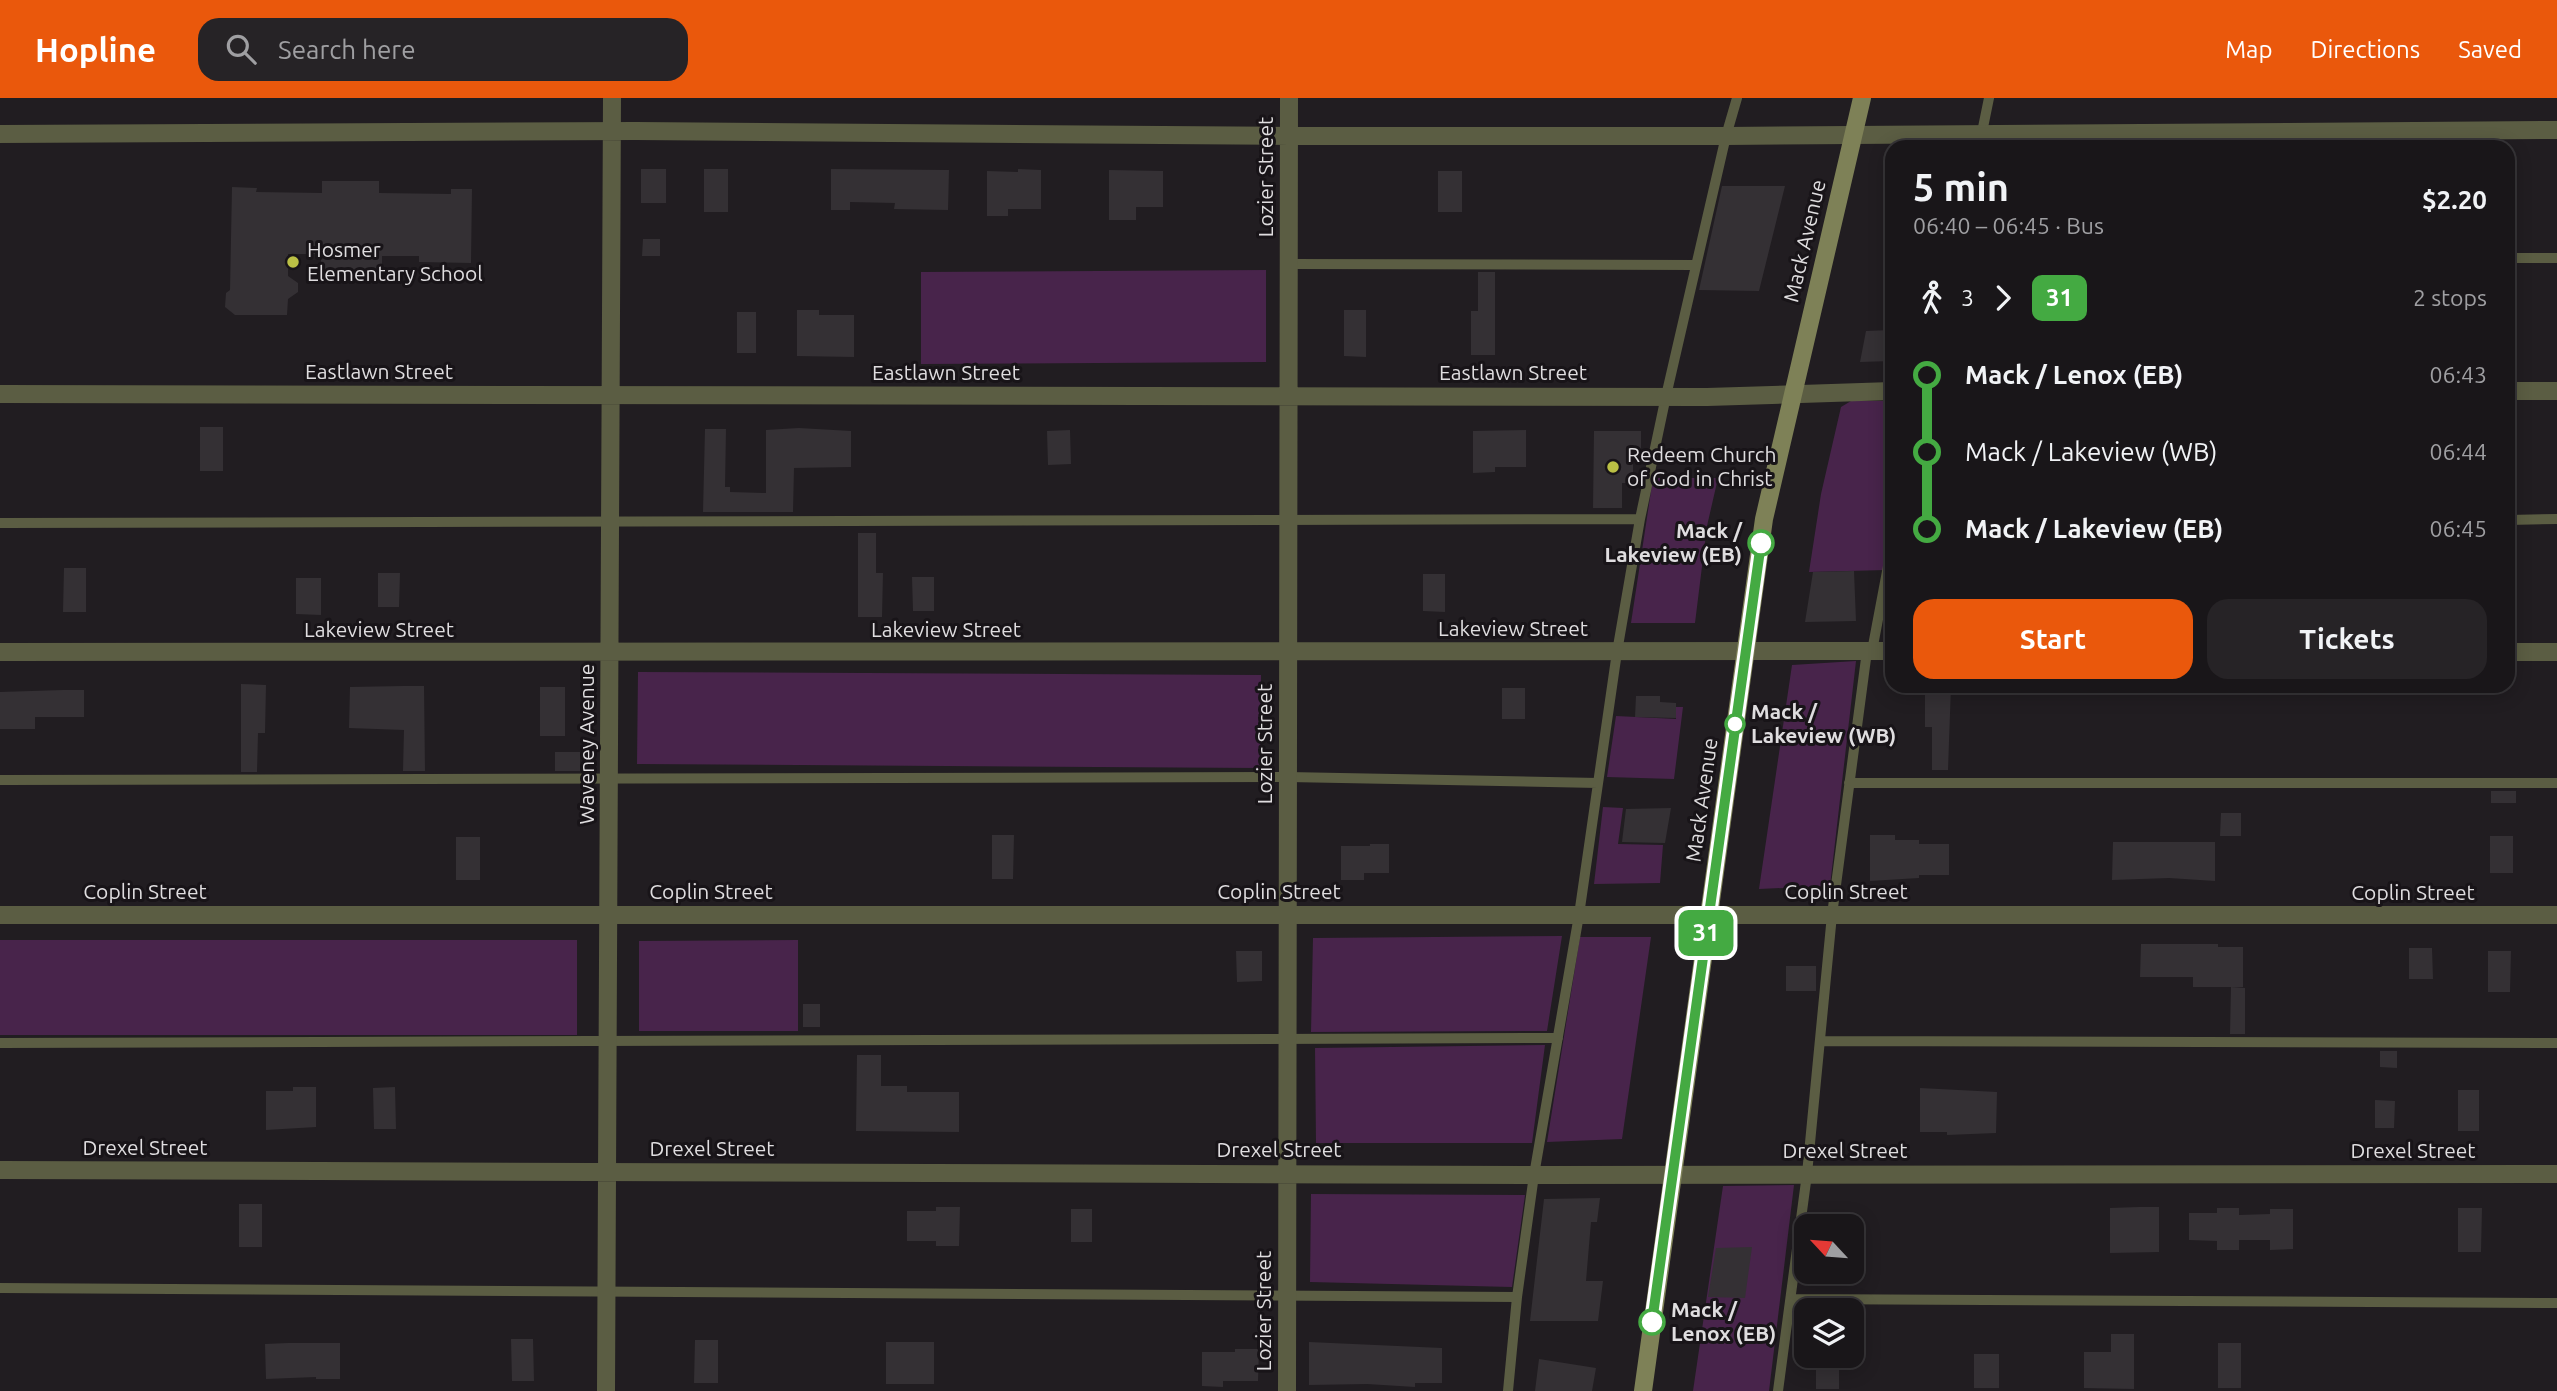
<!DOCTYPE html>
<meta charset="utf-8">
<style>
:root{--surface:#191619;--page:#262326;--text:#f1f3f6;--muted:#9f9fa2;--line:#373538;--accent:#ea580c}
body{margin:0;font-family:Ubuntu,sans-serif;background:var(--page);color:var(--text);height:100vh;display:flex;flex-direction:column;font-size:26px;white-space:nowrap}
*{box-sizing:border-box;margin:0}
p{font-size:23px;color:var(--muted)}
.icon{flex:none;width:38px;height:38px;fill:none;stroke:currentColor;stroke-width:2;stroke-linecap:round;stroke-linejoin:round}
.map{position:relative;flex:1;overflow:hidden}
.panel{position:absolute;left:1885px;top:42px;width:630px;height:553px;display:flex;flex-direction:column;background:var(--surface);border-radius:21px;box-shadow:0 4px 18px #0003,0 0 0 2px var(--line)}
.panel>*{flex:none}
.badge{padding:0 14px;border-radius:10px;font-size:24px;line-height:46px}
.needle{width:46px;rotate:296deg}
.controls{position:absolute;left:1794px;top:1116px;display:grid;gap:14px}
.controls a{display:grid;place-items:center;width:70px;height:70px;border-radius:14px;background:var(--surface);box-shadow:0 4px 18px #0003,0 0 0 2px var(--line);font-size:35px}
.map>.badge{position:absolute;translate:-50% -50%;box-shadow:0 0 0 4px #fff}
.legs{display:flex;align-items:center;gap:10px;height:77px;padding:0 28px;font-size:23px}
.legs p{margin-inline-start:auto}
.summary{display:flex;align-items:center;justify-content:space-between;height:119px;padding:0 28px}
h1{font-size:38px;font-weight:600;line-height:52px}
.cta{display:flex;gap:14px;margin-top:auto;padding:14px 28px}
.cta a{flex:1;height:80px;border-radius:21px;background:var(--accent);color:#fff;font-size:28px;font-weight:600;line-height:80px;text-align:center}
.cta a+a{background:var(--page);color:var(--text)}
ul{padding:0 28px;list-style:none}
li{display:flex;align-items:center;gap:24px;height:77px;font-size:26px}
li i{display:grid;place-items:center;width:10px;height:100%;margin:0 9px;background:currentColor}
li i::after{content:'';width:18px;height:18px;margin:-9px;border:5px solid;border-radius:50%;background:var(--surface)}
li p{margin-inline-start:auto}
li:first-child i{background:linear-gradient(#0000 50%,currentColor 0)}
li:last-child i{background:linear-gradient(currentColor 50%,#0000 0)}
header{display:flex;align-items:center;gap:42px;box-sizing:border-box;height:98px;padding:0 35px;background:var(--accent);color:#fff}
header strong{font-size:33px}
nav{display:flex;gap:38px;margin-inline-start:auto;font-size:24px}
.search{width:490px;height:63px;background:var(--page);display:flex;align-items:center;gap:18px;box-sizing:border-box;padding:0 24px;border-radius:21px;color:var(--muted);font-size:26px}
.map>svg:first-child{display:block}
</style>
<header>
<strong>Hopline</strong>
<div class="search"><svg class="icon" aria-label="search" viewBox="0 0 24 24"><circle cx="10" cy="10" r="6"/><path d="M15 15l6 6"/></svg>Search here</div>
<nav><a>Map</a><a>Directions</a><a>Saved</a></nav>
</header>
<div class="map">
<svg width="2557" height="1293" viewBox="0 0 2557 1293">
<rect width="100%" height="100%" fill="#211d21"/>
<path fill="#48244b" d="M 1266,172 L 1266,264 L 921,266 L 921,174 Z
M 1851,303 L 1892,303 L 1892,441 L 1886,472 L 1809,474 L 1821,396 L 1841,309 Z
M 1653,380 L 1718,380 L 1707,428 L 1695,525 L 1631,525 Z
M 1856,563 L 1830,788 L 1759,791 L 1792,567 Z
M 638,574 L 1261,577 L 1260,670 L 637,666 Z
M 1676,609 L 1683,609 L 1674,681 L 1607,679 L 1616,618 L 1676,621 Z
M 1603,709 L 1623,710 L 1618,746 L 1663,747 L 1660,785 L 1594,786 Z
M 1562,838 L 1547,933 L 1311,934 L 1313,840 Z
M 1580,839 L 1651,839 L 1622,1041 L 1547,1044 Z
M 0,842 L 577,842 L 577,937 L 0,937 Z
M 798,842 L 798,933 L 639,933 L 639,843 Z
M 1545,947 L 1532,1045 L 1316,1045 L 1315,950 Z
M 1794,1087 L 1769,1293 L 1693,1293 L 1723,1088 Z
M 1311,1096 L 1525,1097 L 1512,1189 L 1310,1184 Z"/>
<path fill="#343034" d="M 641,71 L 666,71 L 666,105 L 641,105 Z
M 704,71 L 728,71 L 728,114 L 704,114 Z
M 831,71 L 949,72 L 948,112 L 894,111 L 895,105 L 850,104 L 850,112 L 831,112 Z
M 1018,71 L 1041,72 L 1041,111 L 1008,111 L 1008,118 L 987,118 L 987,73 L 1018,74 Z
M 1109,72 L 1163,73 L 1163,109 L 1136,109 L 1136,122 L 1109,122 Z
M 1438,73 L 1462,73 L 1462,114 L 1438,114 Z
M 322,83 L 379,83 L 379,95 L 451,96 L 451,91 L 472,91 L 471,165 L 419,164 L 419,158 L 382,158 L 382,174 L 321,173 L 321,156 L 288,156 L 288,178 L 298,185 L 298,194 L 288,201 L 287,217 L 235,217 L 225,209 L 226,195 L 230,192 L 232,89 L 257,90 L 256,94 L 322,95 Z
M 1722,88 L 1785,88 L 1759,193 L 1699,192 Z
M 643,141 L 660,141 L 660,158 L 642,158 Z
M 1478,174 L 1495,174 L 1495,257 L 1471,257 L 1471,213 L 1478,213 Z
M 797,212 L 819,212 L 819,217 L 854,217 L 854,259 L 797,258 Z
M 1344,212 L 1366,212 L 1366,259 L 1344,258 Z
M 737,214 L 756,214 L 756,255 L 737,255 Z
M 1892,232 L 1892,263 L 1860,264 L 1866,233 Z
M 200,329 L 223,329 L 223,373 L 200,373 Z
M 799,330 L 851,333 L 851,369 L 794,370 L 793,414 L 703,414 L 705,331 L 726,331 L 725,389 L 730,389 L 730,394 L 766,395 L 766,332 Z
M 1070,332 L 1071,366 L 1048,367 L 1047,333 Z
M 1526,332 L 1526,369 L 1495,369 L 1495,374 L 1473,375 L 1473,333 Z
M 1594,333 L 1641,333 L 1641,353 L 1633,353 L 1633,385 L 1622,385 L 1622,410 L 1593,410 Z
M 858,435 L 876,435 L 876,475 L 883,475 L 882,519 L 858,519 Z
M 64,470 L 86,470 L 86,514 L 63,514 Z
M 1854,473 L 1856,523 L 1805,524 L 1813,474 Z
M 378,475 L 400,475 L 399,509 L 378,509 Z
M 1423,476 L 1445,476 L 1445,514 L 1423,513 Z
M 912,479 L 934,479 L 934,513 L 913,513 Z
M 296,480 L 321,480 L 321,517 L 296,516 Z
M 241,586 L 266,587 L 265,635 L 258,635 L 257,674 L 241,674 Z
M 403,588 L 424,588 L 425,673 L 403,673 L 404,632 L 349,630 L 350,589 Z
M 1925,588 L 1951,588 L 1948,672 L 1932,672 L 1932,629 L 1925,629 Z
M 540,589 L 565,589 L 565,638 L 540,638 Z
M 1502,590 L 1525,590 L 1525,621 L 1502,621 Z
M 63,592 L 84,592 L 84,619 L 35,619 L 35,631 L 0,631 L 0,594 Z
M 1636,598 L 1660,598 L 1660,604 L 1676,605 L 1676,620 L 1635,619 Z
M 555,654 L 580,654 L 580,673 L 555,673 Z
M 2491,693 L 2516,693 L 2516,705 L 2491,705 Z
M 1671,710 L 1665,745 L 1622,744 L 1626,711 Z
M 2221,715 L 2241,715 L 2241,738 L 2220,738 Z
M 992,737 L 1014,737 L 1013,781 L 992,781 Z
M 1870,737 L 1895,737 L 1895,742 L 1919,742 L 1919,746 L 1949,746 L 1949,777 L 1919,777 L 1919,780 L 1870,783 Z
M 2490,738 L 2513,738 L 2513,775 L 2490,775 Z
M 456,739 L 480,739 L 480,782 L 456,782 Z
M 2113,744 L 2215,744 L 2215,783 L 2169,780 L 2112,782 Z
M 1370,746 L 1389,746 L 1389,775 L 1364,775 L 1364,782 L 1341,782 L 1341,748 L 1370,748 Z
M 2141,846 L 2218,846 L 2218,849 L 2243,849 L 2243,889 L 2193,889 L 2193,879 L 2140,879 Z
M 2409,850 L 2432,850 L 2433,881 L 2409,881 Z
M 1236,853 L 1262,853 L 1262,883 L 1237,884 Z
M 2488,853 L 2511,853 L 2510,894 L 2488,894 Z
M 1786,868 L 1816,868 L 1816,893 L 1786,893 Z
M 2231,889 L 2245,890 L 2245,936 L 2230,936 Z
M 803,906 L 820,906 L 820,929 L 803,929 Z
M 2380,953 L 2397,953 L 2397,970 L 2380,969 Z
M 857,957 L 881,957 L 881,988 L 907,988 L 907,994 L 959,994 L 959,1034 L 856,1033 Z
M 293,989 L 316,989 L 316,1029 L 266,1032 L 266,993 L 293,993 Z
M 395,989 L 396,1031 L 374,1031 L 373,990 Z
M 1920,990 L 1997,994 L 1996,1035 L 1947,1037 L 1947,1034 L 1920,1034 Z
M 2458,992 L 2479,992 L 2479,1033 L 2458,1033 Z
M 2375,1002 L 2395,1003 L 2394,1030 L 2375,1030 Z
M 1600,1100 L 1597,1124 L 1591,1124 L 1586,1183 L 1603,1183 L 1598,1223 L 1530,1223 L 1544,1101 Z
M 239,1106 L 262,1106 L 262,1149 L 239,1149 Z
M 936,1109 L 960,1109 L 959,1148 L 936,1148 L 936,1143 L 907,1143 L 907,1113 L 936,1113 Z
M 2139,1109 L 2159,1109 L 2159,1154 L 2110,1155 L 2110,1110 Z
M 2217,1110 L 2239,1110 L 2239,1117 L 2270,1116 L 2270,1111 L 2293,1111 L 2293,1151 L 2270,1152 L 2270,1142 L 2239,1142 L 2239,1152 L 2217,1152 L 2217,1143 L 2189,1142 L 2189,1115 L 2217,1115 Z
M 2458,1110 L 2482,1110 L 2481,1154 L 2458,1154 Z
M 1071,1111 L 1092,1111 L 1092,1144 L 1071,1144 Z
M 1752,1149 L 1745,1200 L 1708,1199 L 1716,1150 Z
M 2111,1236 L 2134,1236 L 2134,1291 L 2084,1290 L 2084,1254 L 2111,1254 Z
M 511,1241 L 533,1241 L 534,1283 L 512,1283 Z
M 695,1242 L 718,1242 L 718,1285 L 694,1285 Z
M 886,1244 L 934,1244 L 934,1286 L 886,1286 Z
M 1309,1244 L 1442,1250 L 1442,1285 L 1415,1285 L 1415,1289 L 1367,1286 L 1309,1287 Z
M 288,1245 L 340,1245 L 340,1281 L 316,1281 L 316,1279 L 266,1281 L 265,1246 Z
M 2218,1245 L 2241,1245 L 2241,1290 L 2218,1290 Z
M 1235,1251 L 1259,1251 L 1258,1283 L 1223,1283 L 1223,1289 L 1202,1288 L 1202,1254 L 1235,1254 Z
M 1974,1256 L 1999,1256 L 1999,1290 L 1974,1290 Z
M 1816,1258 L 1839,1258 L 1839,1291 L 1816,1291 Z
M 1539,1261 L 1596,1270 L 1592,1293 L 1535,1293 Z"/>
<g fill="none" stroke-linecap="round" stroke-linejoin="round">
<path stroke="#5b5d43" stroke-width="10" d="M 1979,49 L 1989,0
M 2508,160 L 2557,160
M 1289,166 L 1696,167
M 2508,422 L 2557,421
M 0,425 L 1640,421
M 1872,553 L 1892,447
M 0,682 L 1288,679 L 1598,685
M 1849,685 L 2557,685
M 1820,943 L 2557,945
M 0,945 L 1558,940
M 0,1190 L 1517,1199
M 1791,1201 L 2557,1205
M 1508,1293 L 1517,1199 L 1534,1077 L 1579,817 L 1617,554 L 1640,421 L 1666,298 L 1726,38 L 1737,0
M 1778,1293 L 1807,1076 L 1832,817 L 1867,553"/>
<path stroke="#5b5d43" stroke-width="18" d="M 0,36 L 635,33 L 1289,38 L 1726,38 L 2557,32
M 2508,293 L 2557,293
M 0,296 L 1707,299 L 1892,293
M 0,554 L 1892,553
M 2508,554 L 2557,554
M 0,817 L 2557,817
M 0,1072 L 1534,1077 L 2557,1076
M 606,1293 L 612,0
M 1287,1293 L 1289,0"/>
<path stroke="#7e8157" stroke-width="18" d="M 1643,1293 L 1764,421 L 1862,0"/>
</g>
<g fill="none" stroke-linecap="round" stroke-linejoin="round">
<g stroke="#fff" stroke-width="16">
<path id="line-1" d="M 1652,1224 L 1761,445"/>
</g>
<use href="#line-1" stroke="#44aa42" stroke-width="10"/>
</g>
<g fill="#bbc045" stroke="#181418" stroke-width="2.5">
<circle cx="293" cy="164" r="7"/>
<circle cx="1613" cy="369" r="7"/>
</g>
<g fill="#fff" stroke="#44aa42" stroke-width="3.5">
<circle cx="1761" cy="445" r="12"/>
<circle cx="1735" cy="626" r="9"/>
<circle cx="1652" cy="1224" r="12"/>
</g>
<g text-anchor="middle" stroke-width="6" stroke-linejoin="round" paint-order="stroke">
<g font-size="21" fill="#dfdddf" stroke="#181418">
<text transform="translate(1266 79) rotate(-90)" y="7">Lozier Street</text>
<text transform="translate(1805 143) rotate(-77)" y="7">Mack Avenue</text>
<text x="379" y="281">Eastlawn Street</text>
<text x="946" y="282">Eastlawn Street</text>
<text x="1513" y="282">Eastlawn Street</text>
<text x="1513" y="538">Lakeview Street</text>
<text x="379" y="539">Lakeview Street</text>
<text x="946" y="539">Lakeview Street</text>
<text transform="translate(587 646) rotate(-90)" y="7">Waveney Avenue</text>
<text transform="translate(1265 646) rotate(-90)" y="7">Lozier Street</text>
<text transform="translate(1702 702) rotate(-82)" y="7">Mack Avenue</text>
<text x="145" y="801">Coplin Street</text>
<text x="711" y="801">Coplin Street</text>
<text x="1279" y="801">Coplin Street</text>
<text x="1846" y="801">Coplin Street</text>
<text x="2413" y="802">Coplin Street</text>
<text x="145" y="1057">Drexel Street</text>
<text x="712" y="1058">Drexel Street</text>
<text x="1279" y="1059">Drexel Street</text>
<text x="1845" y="1060">Drexel Street</text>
<text x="2413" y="1060">Drexel Street</text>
<text transform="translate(1264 1213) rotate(-90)" y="7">Lozier Street</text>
</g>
<g font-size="21" fill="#dfdddf" stroke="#181418" text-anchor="start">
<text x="307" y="159">Hosmer<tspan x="307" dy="24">Elementary School</tspan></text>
<text x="1627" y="364">Redeem Church<tspan x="1627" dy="24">of God in Christ</tspan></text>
</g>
<g font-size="21" font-weight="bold" fill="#dfdddf" stroke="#181418" text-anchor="start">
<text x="1742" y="440" text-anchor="end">Mack /<tspan x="1742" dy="24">Lakeview (EB)</tspan></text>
<text x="1751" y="621">Mack /<tspan x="1751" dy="24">Lakeview (WB)</tspan></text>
<text x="1671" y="1219">Mack /<tspan x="1671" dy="24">Lenox (EB)</tspan></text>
</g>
</g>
</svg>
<div class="controls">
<a><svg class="needle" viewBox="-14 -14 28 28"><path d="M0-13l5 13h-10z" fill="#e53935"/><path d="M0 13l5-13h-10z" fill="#9f9fa2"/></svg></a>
<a><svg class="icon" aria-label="layers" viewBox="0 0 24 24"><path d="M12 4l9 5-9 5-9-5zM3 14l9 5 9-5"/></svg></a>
</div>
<b class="badge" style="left:1706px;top:835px;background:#44aa42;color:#fff">31</b>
<section class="panel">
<div class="summary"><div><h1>5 min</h1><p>06:40 – 06:45 · Bus</p></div><b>$2.20</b></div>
<div class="legs"><svg class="icon" aria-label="walk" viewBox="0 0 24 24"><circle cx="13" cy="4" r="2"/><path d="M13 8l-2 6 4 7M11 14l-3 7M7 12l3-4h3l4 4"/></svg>3<svg class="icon" aria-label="forward" viewBox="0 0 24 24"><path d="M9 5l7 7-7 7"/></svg><b class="badge" style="background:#44aa42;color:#fff">31</b><p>2 stops</p></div>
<ul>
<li><i style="color:#44aa42"></i><b>Mack / Lenox (EB)</b><p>06:43</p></li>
<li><i style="color:#44aa42"></i><span>Mack / Lakeview (WB)</span><p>06:44</p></li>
<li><i style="color:#44aa42"></i><b>Mack / Lakeview (EB)</b><p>06:45</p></li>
</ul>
<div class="cta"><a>Start</a><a>Tickets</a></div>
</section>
</div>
